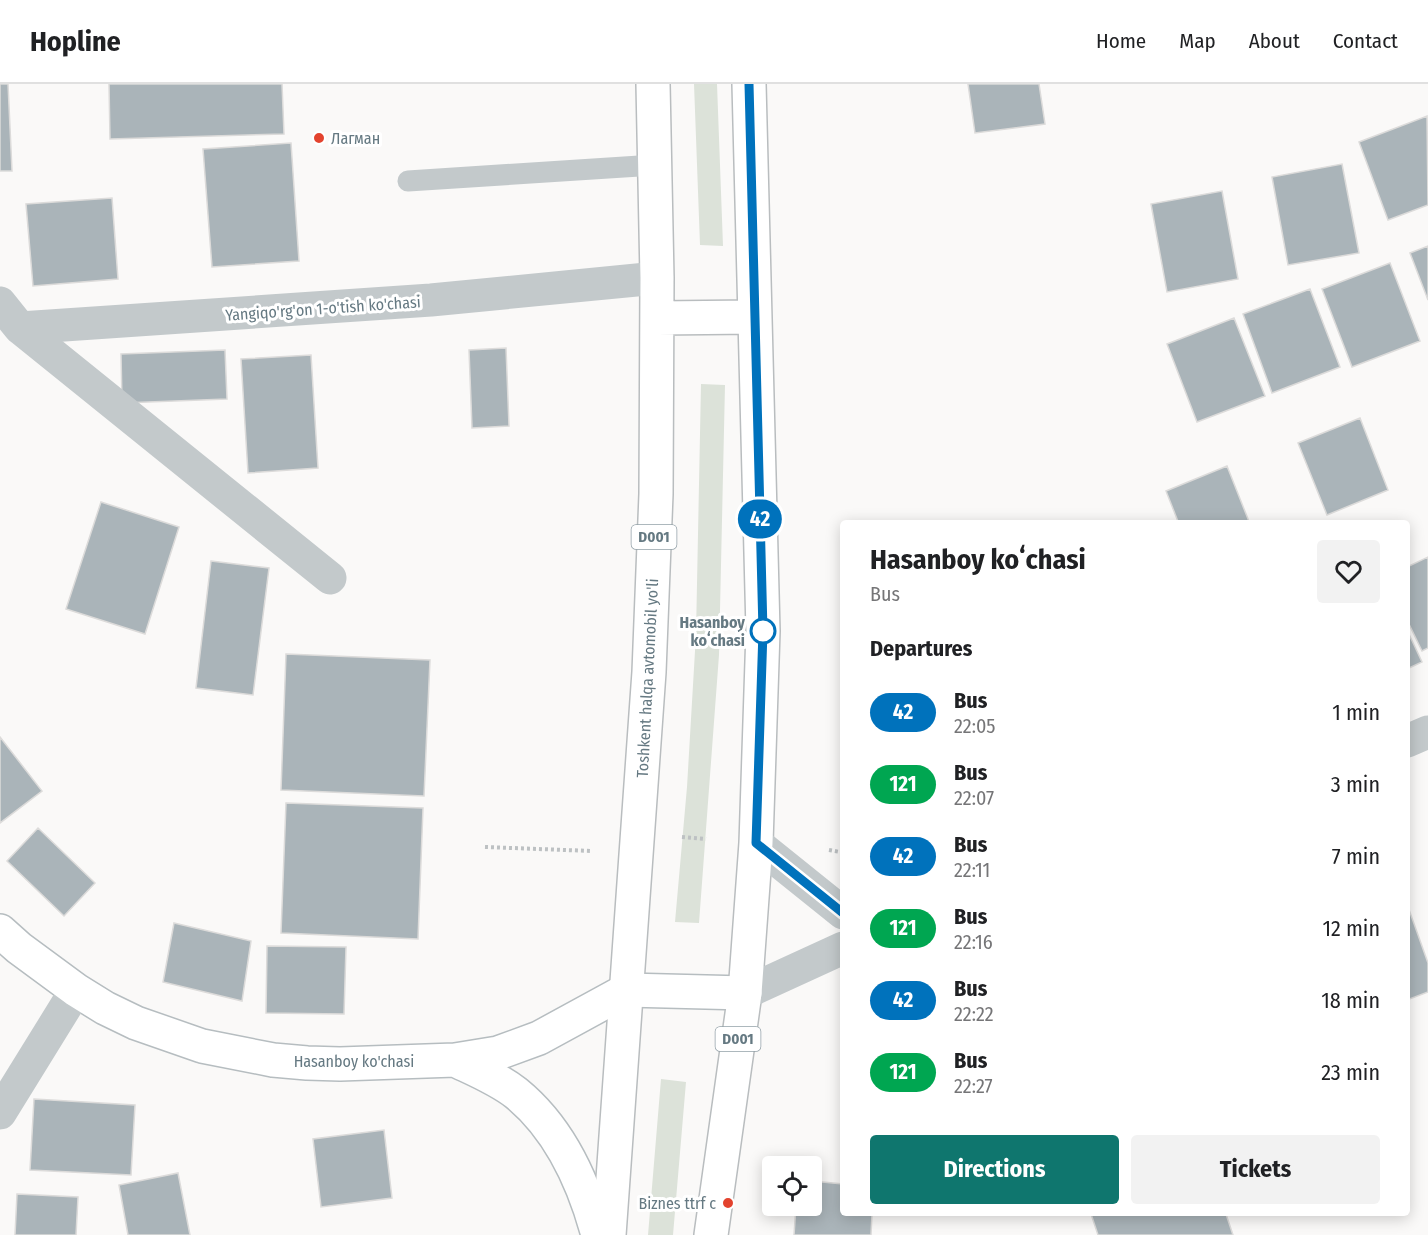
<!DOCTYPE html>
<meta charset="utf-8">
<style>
:root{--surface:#fff;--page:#f2f2f2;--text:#202124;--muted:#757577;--line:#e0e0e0;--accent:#0f766e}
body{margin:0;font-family:"Fira Sans Condensed",sans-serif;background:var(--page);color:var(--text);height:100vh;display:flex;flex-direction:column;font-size:22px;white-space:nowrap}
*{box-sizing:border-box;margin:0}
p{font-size:20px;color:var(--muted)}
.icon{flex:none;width:33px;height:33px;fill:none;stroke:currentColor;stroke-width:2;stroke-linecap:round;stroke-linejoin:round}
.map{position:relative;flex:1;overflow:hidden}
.panel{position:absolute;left:840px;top:436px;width:570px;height:696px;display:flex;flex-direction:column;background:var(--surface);border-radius:6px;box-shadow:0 3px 15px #0003}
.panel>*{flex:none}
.badge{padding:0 12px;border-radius:20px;font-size:21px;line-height:39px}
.buttons{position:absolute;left:762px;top:1072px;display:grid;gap:12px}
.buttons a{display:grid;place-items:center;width:60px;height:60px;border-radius:6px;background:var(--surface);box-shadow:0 3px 15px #0003;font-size:30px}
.map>.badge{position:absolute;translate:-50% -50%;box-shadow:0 0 0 3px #fff}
h2{padding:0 30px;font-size:22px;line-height:54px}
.round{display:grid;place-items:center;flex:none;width:63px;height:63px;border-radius:6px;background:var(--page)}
.headline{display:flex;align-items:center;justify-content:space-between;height:102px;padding:0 30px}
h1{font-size:28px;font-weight:700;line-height:45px}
.button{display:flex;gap:12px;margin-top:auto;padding:12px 30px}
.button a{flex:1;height:69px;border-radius:6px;background:var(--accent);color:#fff;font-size:24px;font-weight:700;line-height:69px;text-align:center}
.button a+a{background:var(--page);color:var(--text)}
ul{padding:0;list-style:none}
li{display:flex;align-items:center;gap:18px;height:72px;padding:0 30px}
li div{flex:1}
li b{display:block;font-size:22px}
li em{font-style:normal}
li .badge{min-width:66px;font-weight:700;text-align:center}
header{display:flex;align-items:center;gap:36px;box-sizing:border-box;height:84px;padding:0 30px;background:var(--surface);border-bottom:2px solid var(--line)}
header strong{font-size:28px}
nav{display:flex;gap:33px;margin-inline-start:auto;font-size:21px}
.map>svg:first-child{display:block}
</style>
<header>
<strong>Hopline</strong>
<nav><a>Home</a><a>Map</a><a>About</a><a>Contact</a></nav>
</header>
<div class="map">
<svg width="1428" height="1151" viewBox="0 0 1428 1151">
<rect width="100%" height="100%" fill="#faf9f8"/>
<path fill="#dce2d9" d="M 694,0 L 717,0 L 723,162 L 700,161 Z
M 701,300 L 725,301 L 719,571 L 699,839 L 675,838 L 687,703 L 696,550 Z
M 661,995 L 686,998 L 673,1151 L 648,1151 Z"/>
<path fill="#aab4b9" stroke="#dcdbda" stroke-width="1.5" d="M 0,0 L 8,0 L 12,87 L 0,87 Z
M 109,0 L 282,0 L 284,50 L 110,55 Z
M 968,0 L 1039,0 L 1045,40 L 975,49 Z
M 1427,32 L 1428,121 L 1388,136 L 1359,58 Z
M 291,59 L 299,177 L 212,183 L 203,65 Z
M 1342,80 L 1359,169 L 1288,181 L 1272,93 Z
M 1222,107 L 1238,195 L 1167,208 L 1151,120 Z
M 112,114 L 118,195 L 33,202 L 26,120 Z
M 1428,162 L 1428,216 L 1410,169 Z
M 1390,179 L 1420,257 L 1352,283 L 1322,205 Z
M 1310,205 L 1340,283 L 1272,309 L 1243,230 Z
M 1234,234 L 1265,312 L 1197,338 L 1167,260 Z
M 506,264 L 509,342 L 472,344 L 469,266 Z
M 225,266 L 227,315 L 122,319 L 121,270 Z
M 311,271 L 318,384 L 248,389 L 241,275 Z
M 1360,334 L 1388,406 L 1327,431 L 1298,359 Z
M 1227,382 L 1250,440 L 1179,440 L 1166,407 Z
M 101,418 L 179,443 L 145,550 L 66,525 Z
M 1428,473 L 1428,564 L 1422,567 L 1407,536 L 1407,483 Z
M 211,477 L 269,484 L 253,611 L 196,604 Z
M 1407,546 L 1422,578 L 1407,585 Z
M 286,570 L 430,576 L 424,712 L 281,706 Z
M 0,653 L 42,707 L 0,739 Z
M 286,719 L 423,724 L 418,855 L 281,849 Z
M 38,744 L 95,799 L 64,832 L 7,777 Z
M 1407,820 L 1428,879 L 1428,908 L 1407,916 Z
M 174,839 L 251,857 L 242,917 L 163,898 Z
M 267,862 L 346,863 L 344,930 L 266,929 Z
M 34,1015 L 135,1021 L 131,1091 L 30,1086 Z
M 384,1046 L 392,1114 L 321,1123 L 313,1055 Z
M 178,1089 L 190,1151 L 128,1151 L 119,1101 Z
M 812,1097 L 843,1100 L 843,1130 L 872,1130 L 871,1151 L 794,1151 L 796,1122 L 812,1122 Z
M 17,1110 L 78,1113 L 76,1151 L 15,1151 Z
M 1091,1130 L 1226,1130 L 1233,1151 L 1098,1151 Z"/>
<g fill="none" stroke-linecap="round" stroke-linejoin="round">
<g stroke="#b6bdc0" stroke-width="36">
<path id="secondary" d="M 0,847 L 19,864 L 76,906 L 105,924 L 136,939 L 202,962 L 273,976 L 307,979 L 340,980 L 455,976 L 498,969 L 539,954 L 627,906 L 745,909
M 455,976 C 476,986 498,995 516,1009 C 559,1044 584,1099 598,1151"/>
</g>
<g stroke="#b9bdbf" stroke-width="36">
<path id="trunk" d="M 657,234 L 754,233
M 609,1151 L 649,588 L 656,410 L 657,194 L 653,0
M 711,1151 L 745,909 L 756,759 L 763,547 L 749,0"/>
</g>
<path stroke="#bdc1c3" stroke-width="4" stroke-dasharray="3 3" stroke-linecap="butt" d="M 682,753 L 706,755
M 485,763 L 592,767
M 829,766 L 840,768"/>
<path stroke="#c3c9cb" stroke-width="21" d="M 408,97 L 655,81"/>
<path stroke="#c3c9cb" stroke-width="33" d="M 0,219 L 20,244 L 330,494
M 20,244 L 431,216 L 657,194
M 0,1029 L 76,906"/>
<path stroke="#c3c9cb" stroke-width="33" d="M 1407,657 L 1428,648
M 756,759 L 843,829
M 745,909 L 843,864"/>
<use href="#secondary" stroke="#fff" stroke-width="33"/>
<use href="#trunk" stroke="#fff" stroke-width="33"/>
</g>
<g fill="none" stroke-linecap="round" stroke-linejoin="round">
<g stroke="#fff" stroke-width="14">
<path id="line" d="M 749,0 L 763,547 L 756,759 L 843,829"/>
</g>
<use href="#line" stroke="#0072bc" stroke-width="9"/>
</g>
<g fill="#e3432e" stroke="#fff" stroke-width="2">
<circle cx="319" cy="54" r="6"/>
<circle cx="728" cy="1119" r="6"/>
</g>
<circle fill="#fff" stroke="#0072bc" stroke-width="3" cx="763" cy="547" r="12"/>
<g text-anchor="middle" stroke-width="6" stroke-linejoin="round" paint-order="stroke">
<g fill="#fff" stroke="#93a1a8" stroke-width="1.5">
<rect x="631.5" y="441" width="45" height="24" rx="4.5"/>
<rect x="715.5" y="943" width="45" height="24" rx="4.5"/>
</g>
<g font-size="15" font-weight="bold" fill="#657982">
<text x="654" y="458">D001</text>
<text x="738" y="960">D001</text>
</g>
<g font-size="16" fill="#657982" stroke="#fff" text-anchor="start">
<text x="331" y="60">Лагман</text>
<text x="716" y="1125" text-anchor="end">Biznes ttrf c</text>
</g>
<g font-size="16" fill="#657982" stroke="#fff">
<text transform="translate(323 224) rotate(-4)" y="6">Yangiqo'rg'on 1-o'tish ko'chasi</text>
<text transform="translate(647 594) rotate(-87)" y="6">Toshkent halqa avtomobil yo'li</text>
<text x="354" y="983">Hasanboy ko'chasi</text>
</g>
<g font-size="16" font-weight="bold" fill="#657982" stroke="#fff" text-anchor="end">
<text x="745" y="544">Hasanboy<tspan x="745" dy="18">koʻchasi</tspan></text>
</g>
</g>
</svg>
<div class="buttons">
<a><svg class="icon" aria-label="locate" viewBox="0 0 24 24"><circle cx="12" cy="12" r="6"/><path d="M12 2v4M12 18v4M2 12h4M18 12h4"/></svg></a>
</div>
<b class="badge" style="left:760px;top:435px;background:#0072bc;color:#fff">42</b>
<section class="panel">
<div class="headline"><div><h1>Hasanboy koʻchasi</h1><p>Bus</p></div><a class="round"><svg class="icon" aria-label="heart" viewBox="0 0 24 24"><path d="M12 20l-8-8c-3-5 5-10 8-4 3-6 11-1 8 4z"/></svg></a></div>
<h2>Departures</h2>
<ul>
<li><span class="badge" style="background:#0072bc;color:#fff">42</span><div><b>Bus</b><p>22:05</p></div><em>1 min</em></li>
<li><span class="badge" style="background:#00a651;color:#fff">121</span><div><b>Bus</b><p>22:07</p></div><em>3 min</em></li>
<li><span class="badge" style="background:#0072bc;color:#fff">42</span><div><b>Bus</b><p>22:11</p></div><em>7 min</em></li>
<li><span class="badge" style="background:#00a651;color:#fff">121</span><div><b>Bus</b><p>22:16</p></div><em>12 min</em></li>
<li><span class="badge" style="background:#0072bc;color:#fff">42</span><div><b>Bus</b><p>22:22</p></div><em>18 min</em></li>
<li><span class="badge" style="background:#00a651;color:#fff">121</span><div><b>Bus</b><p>22:27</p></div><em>23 min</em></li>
</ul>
<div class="button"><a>Directions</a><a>Tickets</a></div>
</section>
</div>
